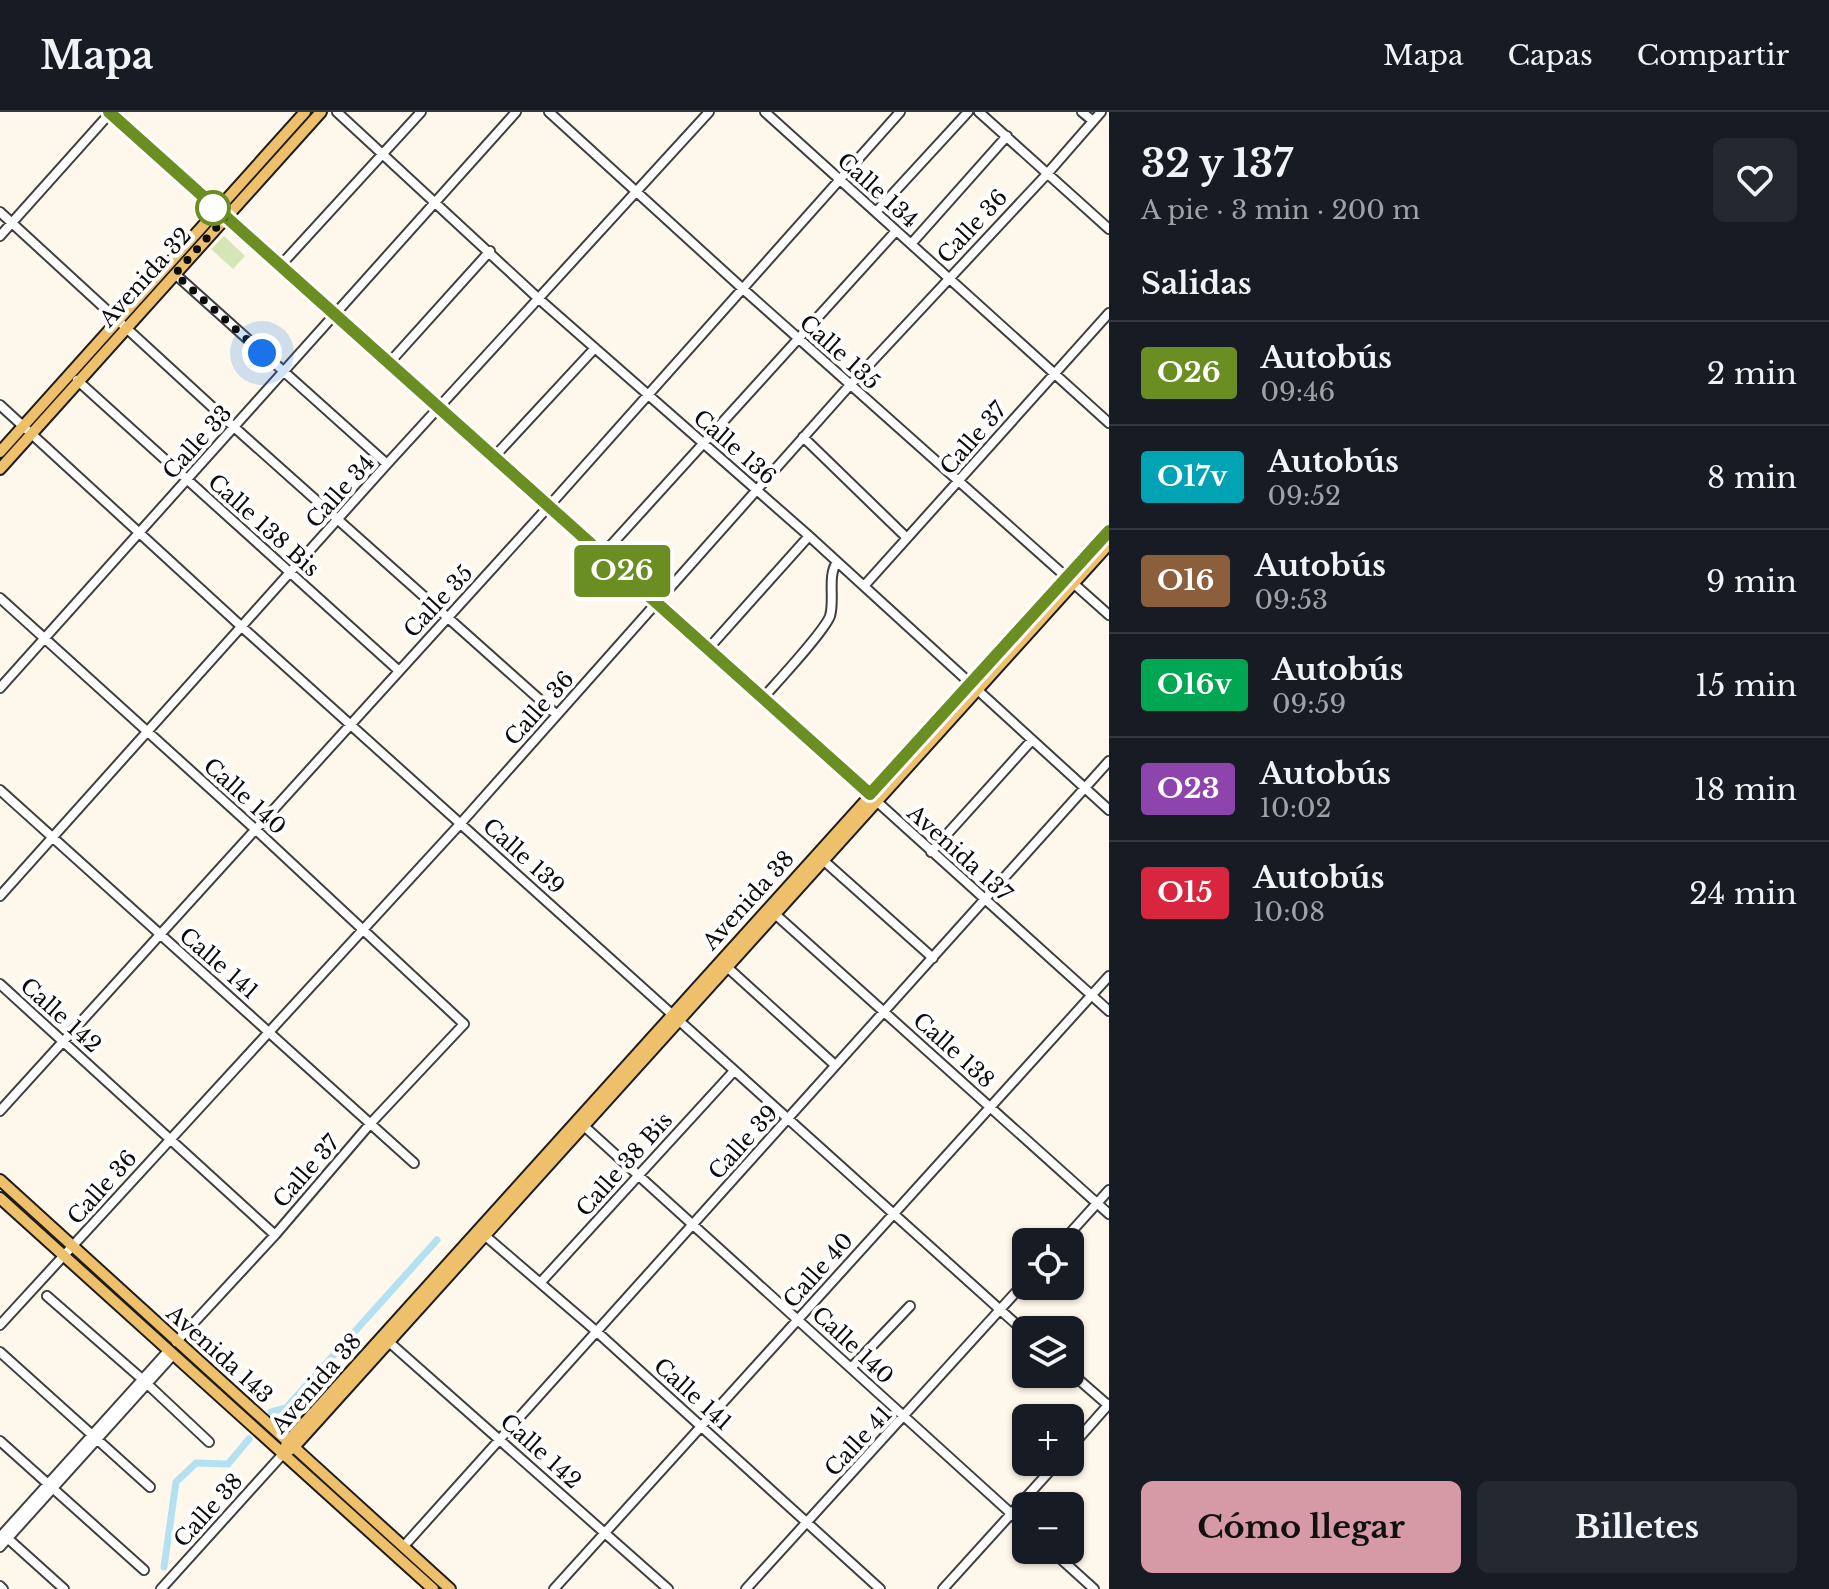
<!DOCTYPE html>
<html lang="es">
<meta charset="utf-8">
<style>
:root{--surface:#171b24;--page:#242831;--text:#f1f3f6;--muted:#9ea1a6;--line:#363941;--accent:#d59aa5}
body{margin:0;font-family:"Libre Baskerville",serif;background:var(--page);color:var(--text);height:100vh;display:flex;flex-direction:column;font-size:30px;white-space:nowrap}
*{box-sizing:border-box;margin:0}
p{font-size:26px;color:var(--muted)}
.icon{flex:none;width:44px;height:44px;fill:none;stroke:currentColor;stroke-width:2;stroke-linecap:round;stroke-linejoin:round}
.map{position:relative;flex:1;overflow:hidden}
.side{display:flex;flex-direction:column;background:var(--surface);width:720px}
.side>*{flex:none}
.badge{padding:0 16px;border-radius:6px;font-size:28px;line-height:52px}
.fabs{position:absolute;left:1012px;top:1116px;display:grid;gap:16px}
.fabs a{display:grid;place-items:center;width:72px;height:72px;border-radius:12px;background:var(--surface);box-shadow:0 2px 6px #0004;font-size:40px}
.you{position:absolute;width:40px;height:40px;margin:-20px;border:6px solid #fff;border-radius:50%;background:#1a73e8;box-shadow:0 0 0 12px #1a73e833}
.map>.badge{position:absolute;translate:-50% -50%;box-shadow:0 0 0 4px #fff}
h2{padding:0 32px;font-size:30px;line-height:72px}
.round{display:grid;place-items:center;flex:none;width:84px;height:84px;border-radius:12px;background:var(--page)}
.headline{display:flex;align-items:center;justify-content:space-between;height:136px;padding:0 32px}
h1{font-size:38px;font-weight:700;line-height:60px}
.primary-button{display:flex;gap:16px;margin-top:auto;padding:16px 32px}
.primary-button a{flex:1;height:92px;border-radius:12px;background:var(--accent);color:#111;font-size:32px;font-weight:700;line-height:92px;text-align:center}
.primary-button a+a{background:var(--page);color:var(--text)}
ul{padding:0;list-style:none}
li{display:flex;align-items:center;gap:24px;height:104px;padding:0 32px;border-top:2px solid var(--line)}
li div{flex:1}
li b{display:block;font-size:30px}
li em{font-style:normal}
li .badge{min-width:88px;font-weight:700;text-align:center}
header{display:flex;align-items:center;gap:48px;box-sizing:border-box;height:112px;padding:0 40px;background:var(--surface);border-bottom:2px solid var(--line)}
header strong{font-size:38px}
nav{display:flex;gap:44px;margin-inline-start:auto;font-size:28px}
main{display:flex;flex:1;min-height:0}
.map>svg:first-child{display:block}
</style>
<header>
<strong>Mapa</strong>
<nav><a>Mapa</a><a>Capas</a><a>Compartir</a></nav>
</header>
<main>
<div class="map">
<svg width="1109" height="1477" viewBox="0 0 1109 1477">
<rect width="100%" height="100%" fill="#fef8ec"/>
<path fill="#d5e5b8" d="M 224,124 L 245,144 L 233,157 L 211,137 Z"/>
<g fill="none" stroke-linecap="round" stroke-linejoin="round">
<path stroke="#b4e1f2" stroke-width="7" d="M 271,1300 L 286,1296 L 437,1128
M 164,1455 L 176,1370 L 196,1351 L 228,1352 L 249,1327"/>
<g stroke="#3f3f3f" stroke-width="12">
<path id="minor" d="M 109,0 L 225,106 L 390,250 L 1109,899
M 337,0 L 539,187 L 809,424 L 1109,698
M 549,0 L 743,177 L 1109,503
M 765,0 L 1109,311
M 979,0 L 1109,117
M 1082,0 L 1093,9
M 0,100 L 234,315 L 557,603
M 876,100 L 968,0
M 0,124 L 111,0
M 911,132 L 1007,24
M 280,154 L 421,0
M 175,162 L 387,352
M 390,250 L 490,139
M 77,268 L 398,558
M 0,293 L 243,516 L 1026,1221
M 803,325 L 907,426
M 494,345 L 595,236
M 603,442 L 896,119
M 864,474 L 1109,201
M 0,486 L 255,717 L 464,912 L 370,1012 L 275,1123 L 176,1230
M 708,537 L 809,424
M 0,576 L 516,0
M 763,586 C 777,570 824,520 830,504 C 835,487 827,464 837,450
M 0,678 L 414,1051
M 931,740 L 1032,628
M 823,748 L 933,846
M 0,784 L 387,352 L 709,0
M 775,802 L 1109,1102
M 727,855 L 835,953
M 0,872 L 275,1123
M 0,999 L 549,394 L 900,0
M 584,1014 L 1026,1415
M 482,1121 L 596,1219 L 880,1477
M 1062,1130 L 1109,1078
M 541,1170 L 734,959
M 47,1184 L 142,1267 L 209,1330
M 0,1213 L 461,711 L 850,273 L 1047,62 L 1101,0
M 389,1230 L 668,1477
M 0,1240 L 150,1375
M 851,1256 L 910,1194
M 1070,1260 L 1109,1294
M 0,1329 L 144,1458
M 1070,1336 L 1109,1292
M 4,1423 L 64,1477
M 0,1425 L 168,1239
M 0,1435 L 173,1243
M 403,1435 L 1109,649
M 1051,1438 L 1094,1477
M 0,1474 L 3,1477
M 161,1477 L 282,1343
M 554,1477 L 1109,864
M 746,1477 L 1026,1169
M 943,1477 L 1058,1350"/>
</g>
<g stroke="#1d1d1d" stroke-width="14">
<path id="major" d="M 0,340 L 305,0
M 0,357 L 321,0
M 0,1068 L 450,1477
M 0,1086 L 433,1477
M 284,1342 L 294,1335 L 1109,432
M 282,1343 L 288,1329 L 1109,419"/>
</g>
<use href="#minor" stroke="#fff" stroke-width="8"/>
<use href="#major" stroke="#efc06b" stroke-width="10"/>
</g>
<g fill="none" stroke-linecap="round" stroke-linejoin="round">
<g stroke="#fff" stroke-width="18">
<path id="line" d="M 109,0 L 870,682 L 1109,419"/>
</g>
<use href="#line" stroke="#6b8e23" stroke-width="12"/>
<path stroke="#0c0c0c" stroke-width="8" stroke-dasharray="0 14.4" d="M 213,96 L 225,106 L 175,162 L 262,241"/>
</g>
<circle fill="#fff" stroke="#6b8e23" stroke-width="4" cx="213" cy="96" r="16"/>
<g text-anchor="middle" stroke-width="8" stroke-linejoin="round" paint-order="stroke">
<g font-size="22" fill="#0c0c0c" stroke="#fff">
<text transform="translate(878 78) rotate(42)" y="8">Calle 134</text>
<text transform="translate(972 114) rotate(-47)" y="8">Calle 36</text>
<text transform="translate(145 165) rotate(-48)" y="8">Avenida 32</text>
<text transform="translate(840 240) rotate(42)" y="8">Calle 135</text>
<text transform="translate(973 326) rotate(-49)" y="8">Calle 37</text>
<text transform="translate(197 330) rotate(-48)" y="8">Calle 33</text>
<text transform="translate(735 335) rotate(41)" y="8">Calle 136</text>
<text transform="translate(340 379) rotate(-48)" y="8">Calle 34</text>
<text transform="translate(264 413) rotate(42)" y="8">Calle 138 Bis</text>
<text transform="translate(438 489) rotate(-47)" y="8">Calle 35</text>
<text transform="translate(539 596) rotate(-48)" y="8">Calle 36</text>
<text transform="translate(245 684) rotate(42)" y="8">Calle 140</text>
<text transform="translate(960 741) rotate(42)" y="8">Avenida 137</text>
<text transform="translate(524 744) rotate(42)" y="8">Calle 139</text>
<text transform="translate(748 788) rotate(-48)" y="8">Avenida 38</text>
<text transform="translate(219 851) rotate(41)" y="8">Calle 141</text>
<text transform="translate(61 903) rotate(42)" y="8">Calle 142</text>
<text transform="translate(954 938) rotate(42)" y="8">Calle 138</text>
<text transform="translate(743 1030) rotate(-48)" y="8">Calle 39</text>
<text transform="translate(624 1052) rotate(-48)" y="8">Calle 38 Bis</text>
<text transform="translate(306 1059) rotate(-49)" y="8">Calle 37</text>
<text transform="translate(102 1075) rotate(-48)" y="8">Calle 36</text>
<text transform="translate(818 1158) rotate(-48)" y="8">Calle 40</text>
<text transform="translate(853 1233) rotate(43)" y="8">Calle 140</text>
<text transform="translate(220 1242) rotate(42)" y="8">Avenida 143</text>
<text transform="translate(316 1271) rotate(-49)" y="8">Avenida 38</text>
<text transform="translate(693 1282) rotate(42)" y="8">Calle 141</text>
<text transform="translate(858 1329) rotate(-47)" y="8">Calle 41</text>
<text transform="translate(541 1339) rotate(42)" y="8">Calle 142</text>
<text transform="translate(208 1398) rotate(-48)" y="8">Calle 38</text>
</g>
</g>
</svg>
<div class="fabs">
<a><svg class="icon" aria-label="locate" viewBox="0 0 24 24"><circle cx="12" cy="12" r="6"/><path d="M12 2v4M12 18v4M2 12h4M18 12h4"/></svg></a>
<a><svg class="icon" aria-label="layers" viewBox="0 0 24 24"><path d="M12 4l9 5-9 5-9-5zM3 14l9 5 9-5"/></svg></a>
<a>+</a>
<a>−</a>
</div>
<div class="you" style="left:262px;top:241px"></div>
<b class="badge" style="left:622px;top:459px;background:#6b8e23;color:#fff">O26</b>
</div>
<section class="side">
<div class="headline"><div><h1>32 y 137</h1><p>A pie · 3 min · 200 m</p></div><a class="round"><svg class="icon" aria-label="heart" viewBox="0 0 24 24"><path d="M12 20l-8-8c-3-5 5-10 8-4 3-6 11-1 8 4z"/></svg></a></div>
<h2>Salidas</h2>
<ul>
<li><span class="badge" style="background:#6b8e23;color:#fff">O26</span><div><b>Autobús</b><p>09:46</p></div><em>2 min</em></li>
<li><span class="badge" style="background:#00a3b4;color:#fff">O17v</span><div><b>Autobús</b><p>09:52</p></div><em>8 min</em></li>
<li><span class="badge" style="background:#8b5e3c;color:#fff">O16</span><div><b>Autobús</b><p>09:53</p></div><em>9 min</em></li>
<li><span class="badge" style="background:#00a651;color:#fff">O16v</span><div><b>Autobús</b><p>09:59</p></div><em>15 min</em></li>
<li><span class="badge" style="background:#8e44ad;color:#fff">O23</span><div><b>Autobús</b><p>10:02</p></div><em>18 min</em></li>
<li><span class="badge" style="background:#d7263d;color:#fff">O15</span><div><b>Autobús</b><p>10:08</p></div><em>24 min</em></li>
</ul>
<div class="primary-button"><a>Cómo llegar</a><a>Billetes</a></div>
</section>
</main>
